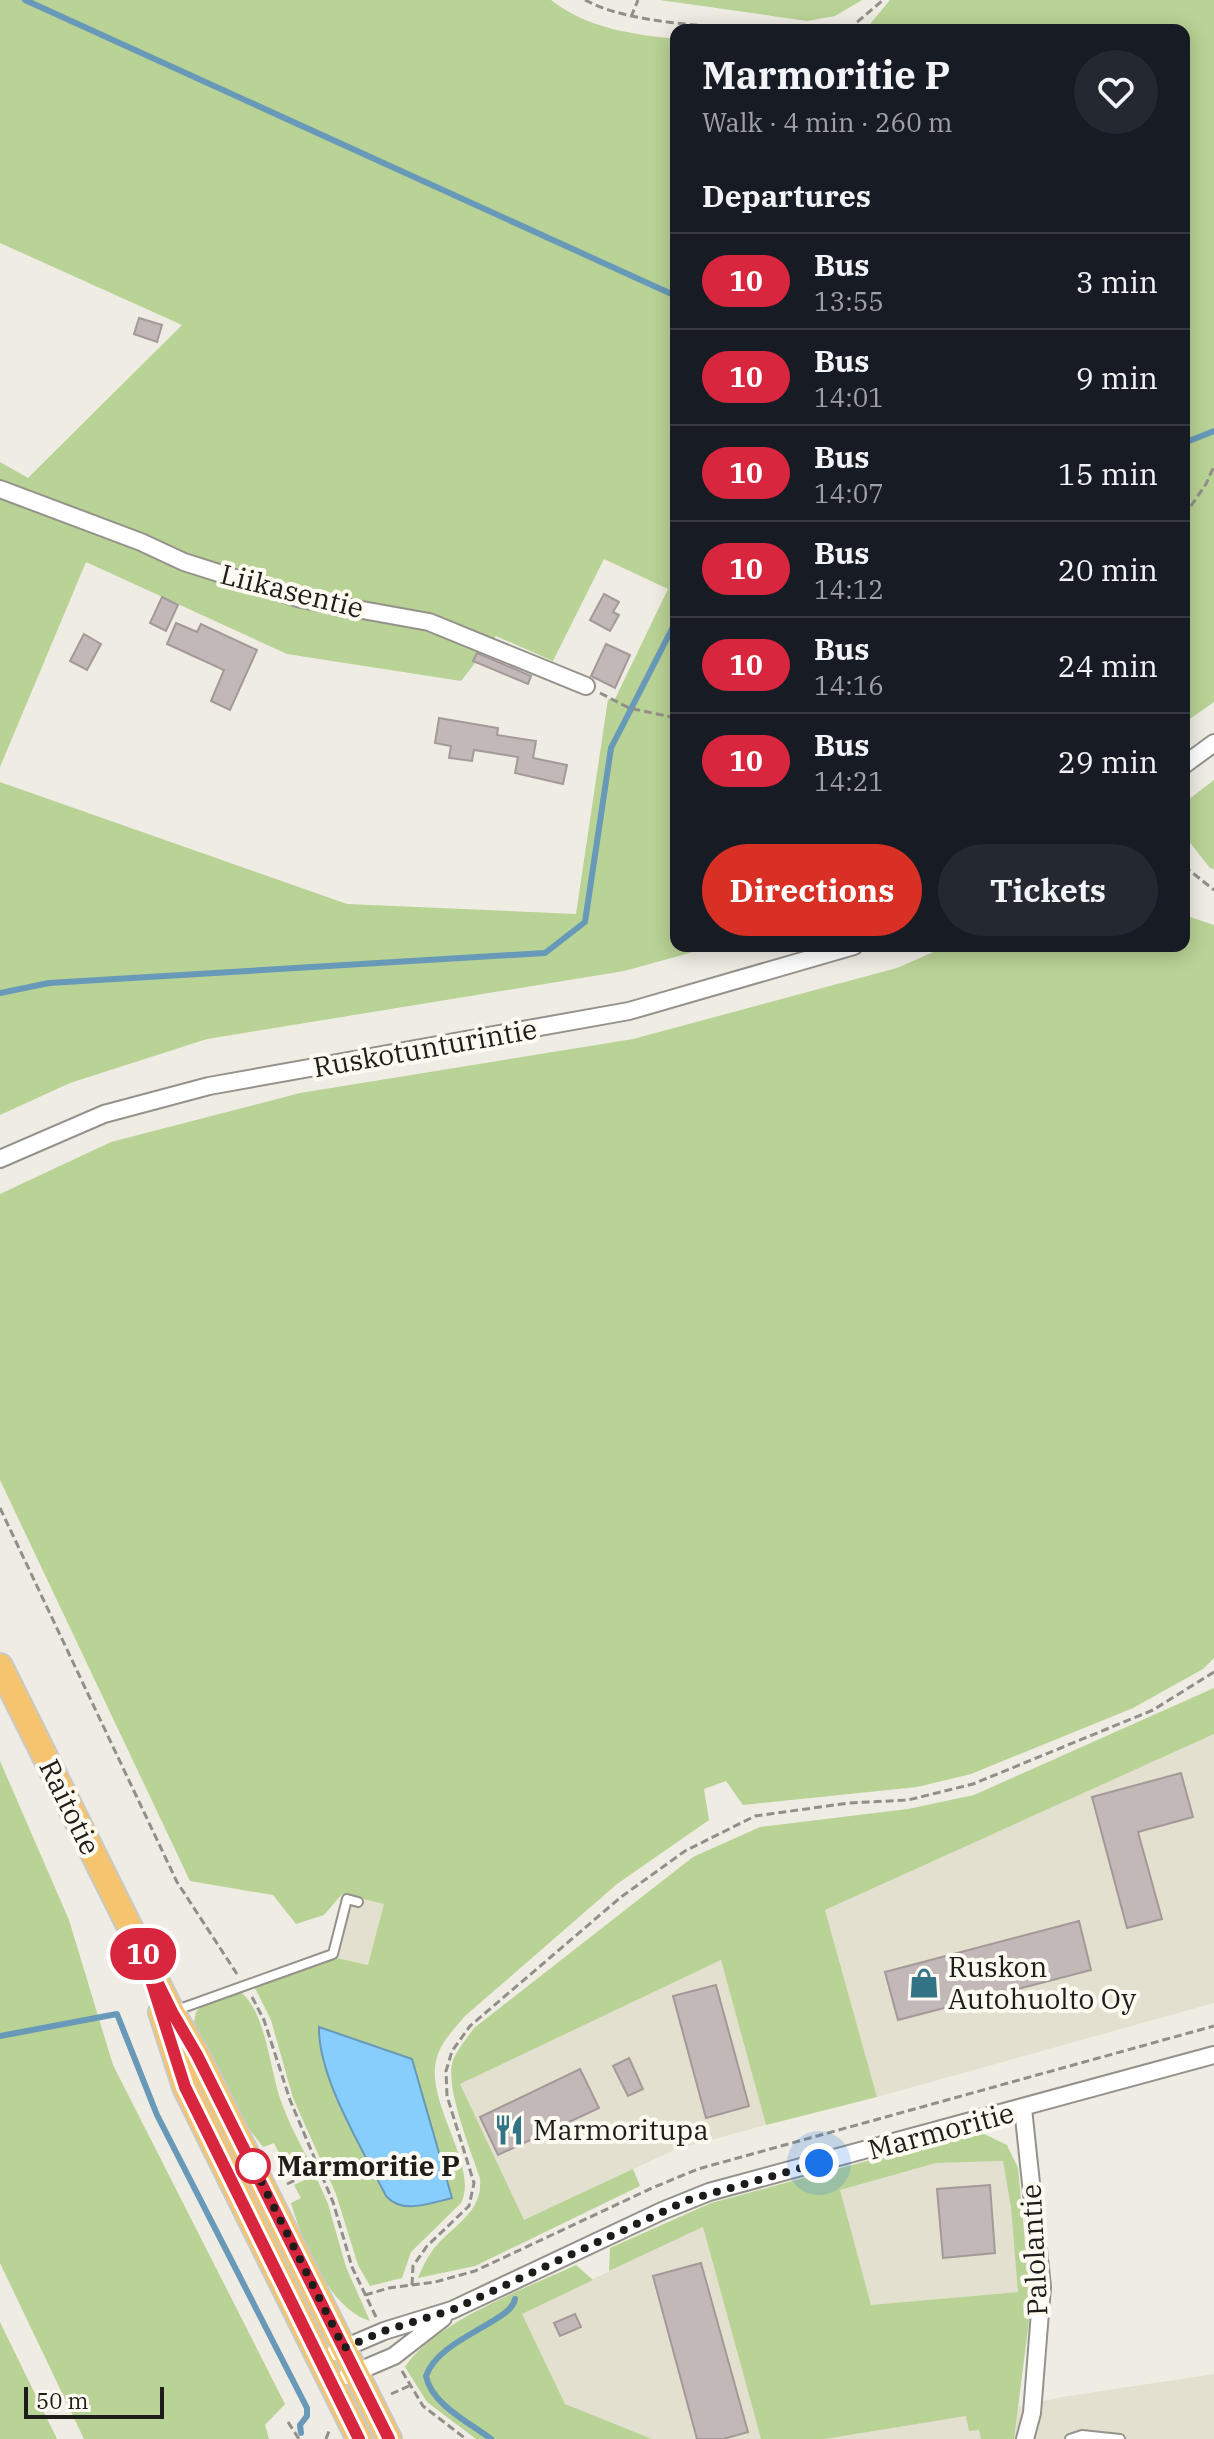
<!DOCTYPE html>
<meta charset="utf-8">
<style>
:root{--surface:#171b24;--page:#242831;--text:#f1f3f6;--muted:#9ea1a6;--line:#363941;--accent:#d93025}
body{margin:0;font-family:"IBM Plex Serif",serif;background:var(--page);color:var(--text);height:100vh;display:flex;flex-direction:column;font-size:30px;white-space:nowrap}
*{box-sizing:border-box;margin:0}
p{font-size:26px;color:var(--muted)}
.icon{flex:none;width:44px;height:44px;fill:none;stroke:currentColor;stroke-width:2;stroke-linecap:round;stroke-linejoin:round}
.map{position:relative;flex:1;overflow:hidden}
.sheet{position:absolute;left:670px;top:24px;width:520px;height:928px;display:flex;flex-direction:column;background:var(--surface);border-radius:16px;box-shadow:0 4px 20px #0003}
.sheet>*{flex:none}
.badge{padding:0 16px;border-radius:26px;font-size:28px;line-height:52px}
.scale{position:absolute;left:24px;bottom:20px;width:140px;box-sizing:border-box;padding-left:8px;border:4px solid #1e1d1a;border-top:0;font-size:22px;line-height:28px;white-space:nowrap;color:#1e1d1a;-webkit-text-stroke:6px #fcfaf1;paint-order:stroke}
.you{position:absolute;width:40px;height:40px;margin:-20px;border:6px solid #fff;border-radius:50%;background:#1a73e8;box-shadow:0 0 0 12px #1a73e833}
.map>.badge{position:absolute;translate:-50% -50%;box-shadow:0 0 0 4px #fff}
h2{padding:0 32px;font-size:30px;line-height:72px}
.round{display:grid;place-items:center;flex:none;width:84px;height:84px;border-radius:42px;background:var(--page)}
.overview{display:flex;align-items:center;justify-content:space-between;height:136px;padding:0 32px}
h1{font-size:38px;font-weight:700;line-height:60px}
.action{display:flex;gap:16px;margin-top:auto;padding:16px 32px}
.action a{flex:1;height:92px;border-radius:48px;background:var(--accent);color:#fff;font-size:32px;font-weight:700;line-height:92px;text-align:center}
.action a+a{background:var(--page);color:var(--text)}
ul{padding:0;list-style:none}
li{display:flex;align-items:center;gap:24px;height:96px;padding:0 32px;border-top:2px solid var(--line)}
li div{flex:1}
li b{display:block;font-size:30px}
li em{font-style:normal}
li .badge{min-width:88px;font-weight:700;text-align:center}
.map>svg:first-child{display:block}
</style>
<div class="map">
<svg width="1214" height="2439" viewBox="0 0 1214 2439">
<rect width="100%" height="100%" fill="#efece4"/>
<path fill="#e4e0d0" d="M 1214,1734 L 1214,2003 L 877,2097 L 825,1910 Z
M 347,1893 L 385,1904 L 368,1965 L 337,1958 L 329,1951 L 342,1894 Z
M 721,1960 L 766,2125 L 674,2150 L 524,2221 L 459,2084 Z
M 1003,2161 L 1011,2208 L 1019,2292 L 871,2305 L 839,2190 L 936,2163 Z
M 703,2227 L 761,2439 L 652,2439 L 565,2404 L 521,2313 Z
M 1214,2374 L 1214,2439 L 825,2439 L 1008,2409 L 1062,2397 Z"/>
<path fill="#b9d295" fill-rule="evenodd" d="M 0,0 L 551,0 C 589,29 631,34 676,39 L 676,946 L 715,946 L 624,971 L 207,1039 L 70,1083 L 0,1115 L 0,782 L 347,904 L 576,914 L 608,699 L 614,701 L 668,589 L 604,559 L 553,661 L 496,636 L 461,681 L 287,654 L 86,562 L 0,767 L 0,462 L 28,478 L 182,325 L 0,243 Z
M 660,0 L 862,0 L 835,16 L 807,21 Z
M 890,0 L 1214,0 L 1214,702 L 1184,723 L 1184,30 L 865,30 Z
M 1214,780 L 1214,869 L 1210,868 L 1184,835 L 1184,803 Z
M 1184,915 L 1214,925 L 1214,1658 L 1203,1669 L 1133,1708 L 971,1774 L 917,1787 L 743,1805 L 726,1781 L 704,1789 L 709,1820 L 617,1884 L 465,2016 C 454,2029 442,2041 437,2057 C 423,2101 480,2167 461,2203 L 411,2252 L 402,2278 L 370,2286 L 358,2265 L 336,2194 L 293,2098 L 271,2020 L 255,1988 L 337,1958 L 368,1965 L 384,1904 L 342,1894 L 324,1915 L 296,1924 L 273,1895 L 190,1881 L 0,1480 L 0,1194 L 111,1142 L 300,1093 L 633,1039 L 897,968 L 947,946 L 1184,946 Z
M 1214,1688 L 1214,1734 L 825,1910 L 877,2097 L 766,2125 L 721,1960 L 460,2084 L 524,2220 L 633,2169 L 640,2186 L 475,2266 L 418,2278 C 423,2266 428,2255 437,2245 C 457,2223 483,2211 480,2178 C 471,2151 444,2085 453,2060 C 458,2049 467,2038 474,2028 L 693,1857 L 760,1827 L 908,1809 L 974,1795 Z
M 0,1761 L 69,1920 L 113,2065 L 285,2404 L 265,2425 L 269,2439 L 84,2439 L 0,2263 Z
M 239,1991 C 266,2009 270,2072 281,2101 C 288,2121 298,2140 308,2159 L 308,2165 L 290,2176 L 274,2143 L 263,2147 L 246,2125 L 194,2022 L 196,2012 L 200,2008 Z
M 971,2133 L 984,2134 L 1007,2145 L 1018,2168 L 1031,2305 L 1014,2439 L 981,2439 L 979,2430 L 969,2431 L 966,2416 L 825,2439 L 761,2439 L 703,2227 L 609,2271 L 610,2248 L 711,2203 ZM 1003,2161 L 1011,2208 L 1018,2292 L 871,2305 L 840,2190 L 936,2163 Z
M 309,2178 L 318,2181 L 328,2204 L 346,2267 L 370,2321 C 329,2309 302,2241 291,2203 L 301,2198 L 294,2185 Z
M 576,2265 L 593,2280 L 522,2314 L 565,2404 L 652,2439 L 476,2439 L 427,2402 L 405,2367 C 435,2321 527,2288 576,2265 Z
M 0,2322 L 57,2439 L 0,2439 Z"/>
<path fill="#88cefc" stroke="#6899b8" stroke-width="2" d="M 319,2027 L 412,2059 L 452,2198 C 430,2203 403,2215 386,2196 C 363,2150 318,2078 319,2027 Z"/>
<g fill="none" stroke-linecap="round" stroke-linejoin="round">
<path stroke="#6899b8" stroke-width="6" d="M 25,0 L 676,296
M 1184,443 L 1214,431
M 0,993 L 49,983 L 545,953 L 585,922 L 611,748 L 676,621
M 0,2036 L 117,2014 L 157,2115 L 307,2408 L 307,2416 L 300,2425 L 301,2433
M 491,2439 C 470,2423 431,2404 426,2376 C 439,2338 512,2322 515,2299"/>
</g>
<path fill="#c2b8b7" stroke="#a39998" stroke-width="2" d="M 139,318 L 162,325 L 157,342 L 134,334 Z
M 604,594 L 619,602 L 613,612 L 619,615 L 610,631 L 590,620 Z
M 162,597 L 178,605 L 166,631 L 150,623 Z
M 176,623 L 197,632 L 201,624 L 257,650 L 230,710 L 211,701 L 224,670 L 167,644 Z
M 84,634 L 101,644 L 87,670 L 70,661 Z
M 606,644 L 630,655 L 615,688 L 591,676 Z
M 477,653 L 531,676 L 528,684 L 473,661 Z
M 439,718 L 498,728 L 497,735 L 536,741 L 533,758 L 567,765 L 563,784 L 515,773 L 518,757 L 474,750 L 472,761 L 449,758 L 451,746 L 435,743 Z
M 1181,1773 L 1193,1817 L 1138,1832 L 1162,1919 L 1127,1928 L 1092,1797 Z
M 1079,1921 L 1091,1970 L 898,2020 L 885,1972 Z
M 716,1985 L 749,2106 L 706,2118 L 673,1996 Z
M 629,2058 L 643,2089 L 628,2096 L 613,2066 Z
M 580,2069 L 599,2108 L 498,2155 L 480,2117 Z
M 990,2185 L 995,2253 L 943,2258 L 937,2189 Z
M 701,2263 L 748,2432 L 723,2439 L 697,2439 L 653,2276 Z
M 575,2314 L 581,2327 L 560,2336 L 554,2323 Z"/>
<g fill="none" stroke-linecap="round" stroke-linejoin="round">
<g stroke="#94928a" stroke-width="12">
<path id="service" d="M 174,2011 L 333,1954 L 347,1899 L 358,1902
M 1070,2439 L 1082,2435 L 1120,2439"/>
</g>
<g stroke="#94928a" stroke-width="20">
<path id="minor" d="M 0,489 L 141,542 L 184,562 L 301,599 L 429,622 L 586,686
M 1184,765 L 1214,743
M 0,1159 L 104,1114 L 209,1086 L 629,1011 L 854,946
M 1023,2108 L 1042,2287 L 1032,2413 L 1025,2439
M 335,2352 L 384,2331 L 452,2310 L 662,2211 L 709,2192 L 1214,2055
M 347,2376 L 394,2356 L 443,2318"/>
</g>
<g stroke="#c9c9c8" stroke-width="28">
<path id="primary" d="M 0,1666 L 172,2012 L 197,2055 L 389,2439
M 161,2012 L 185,2087 L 359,2439"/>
</g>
<path stroke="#918f89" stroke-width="3" stroke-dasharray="8 4" stroke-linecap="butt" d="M 585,0 C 628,23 696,24 745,30
M 631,17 L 638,0
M 848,30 L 883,0
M 1184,516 L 1206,484 L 1214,466
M 600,693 L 629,708 L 676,718
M 1184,866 L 1214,890
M 0,1508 L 177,1882 L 237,1974
M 252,1997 L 264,2020 L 290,2100 L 333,2202 L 352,2267 L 376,2317
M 287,2184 L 319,2169
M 412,2285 L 413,2266 L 427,2246 L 469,2206 L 474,2183 L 447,2096 L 446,2071 L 452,2051 L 470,2026 L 621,1897 L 685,1851 L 755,1816 L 849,1803 L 908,1800 L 973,1784 L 1153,1710 L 1214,1672
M 365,2295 L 389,2288 L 435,2282 L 475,2271 L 652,2188 L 698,2169 L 1214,2026
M 402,2371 L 423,2406 L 466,2439
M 391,2394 L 409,2386
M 288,2422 L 299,2439
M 326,2439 L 329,2431"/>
<use href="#service" stroke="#fff" stroke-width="8"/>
<use href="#minor" stroke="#fff" stroke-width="16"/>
<use href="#primary" stroke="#f4c46e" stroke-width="24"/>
</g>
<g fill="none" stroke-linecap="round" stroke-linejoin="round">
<g stroke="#fff" stroke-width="18">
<path id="line" d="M 359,2439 L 185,2087 L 141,1949 L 172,2012 L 197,2055 L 389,2439"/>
</g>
<use href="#line" stroke="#d7263d" stroke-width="12"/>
<path stroke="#1e1d1a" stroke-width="8" stroke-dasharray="0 14.4" d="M 253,2166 L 251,2161 L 344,2348 L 384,2331 L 452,2310 L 688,2200 L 819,2163"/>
</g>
<defs>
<g id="shop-bare" transform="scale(2.4)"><path d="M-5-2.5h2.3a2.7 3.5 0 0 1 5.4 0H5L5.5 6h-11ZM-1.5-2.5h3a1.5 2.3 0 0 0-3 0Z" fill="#327486" stroke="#fcfaf1" stroke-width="2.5" paint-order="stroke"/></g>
<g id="restaurant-bare" transform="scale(2.4)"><path d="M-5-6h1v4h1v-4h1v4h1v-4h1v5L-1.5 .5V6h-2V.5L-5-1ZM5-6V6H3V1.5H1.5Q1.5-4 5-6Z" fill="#327486" stroke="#fcfaf1" stroke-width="2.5" paint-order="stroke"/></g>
</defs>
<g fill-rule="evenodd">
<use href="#shop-bare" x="924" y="1983"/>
<use href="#restaurant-bare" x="509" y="2130"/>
</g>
<circle fill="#fff" stroke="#d7263d" stroke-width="4" cx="253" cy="2166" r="16"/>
<g text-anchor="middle" stroke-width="8" stroke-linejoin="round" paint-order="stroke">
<g font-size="28" fill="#1e1d1a" stroke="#fcfaf1">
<text transform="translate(292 591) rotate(14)" y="10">Liikasentie</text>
<text transform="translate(425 1048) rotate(-10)" y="10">Ruskotunturintie</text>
<text transform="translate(70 1807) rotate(64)" y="10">Raitotie</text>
<text transform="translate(941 2131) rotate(-15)" y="10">Marmoritie</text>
<text transform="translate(1034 2250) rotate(-93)" y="10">Palolantie</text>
</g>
<g font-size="28" fill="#1e1d1a" stroke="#fcfaf1" text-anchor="start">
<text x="948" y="1977">Ruskon<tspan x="948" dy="32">Autohuolto Oy</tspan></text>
<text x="533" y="2140">Marmoritupa</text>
</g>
<g font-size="28" font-weight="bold" fill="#1e1d1a" stroke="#fcfaf1" text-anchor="start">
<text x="277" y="2176">Marmoritie P</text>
</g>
</g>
</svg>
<div class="scale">50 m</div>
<div class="you" style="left:819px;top:2163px"></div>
<b class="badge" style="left:143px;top:1954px;background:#d7263d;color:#fff">10</b>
<section class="sheet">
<div class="overview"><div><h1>Marmoritie P</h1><p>Walk · 4 min · 260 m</p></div><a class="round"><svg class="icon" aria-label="heart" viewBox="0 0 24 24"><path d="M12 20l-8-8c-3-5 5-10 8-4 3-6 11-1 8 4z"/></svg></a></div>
<h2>Departures</h2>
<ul>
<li><span class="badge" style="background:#d7263d;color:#fff">10</span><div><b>Bus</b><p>13:55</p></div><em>3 min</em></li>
<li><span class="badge" style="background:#d7263d;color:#fff">10</span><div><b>Bus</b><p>14:01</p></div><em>9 min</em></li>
<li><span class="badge" style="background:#d7263d;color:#fff">10</span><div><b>Bus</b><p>14:07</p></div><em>15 min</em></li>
<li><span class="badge" style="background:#d7263d;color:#fff">10</span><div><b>Bus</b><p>14:12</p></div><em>20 min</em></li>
<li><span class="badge" style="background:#d7263d;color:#fff">10</span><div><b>Bus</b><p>14:16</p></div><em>24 min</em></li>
<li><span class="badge" style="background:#d7263d;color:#fff">10</span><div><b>Bus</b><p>14:21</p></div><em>29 min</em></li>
</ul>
<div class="action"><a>Directions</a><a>Tickets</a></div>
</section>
</div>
